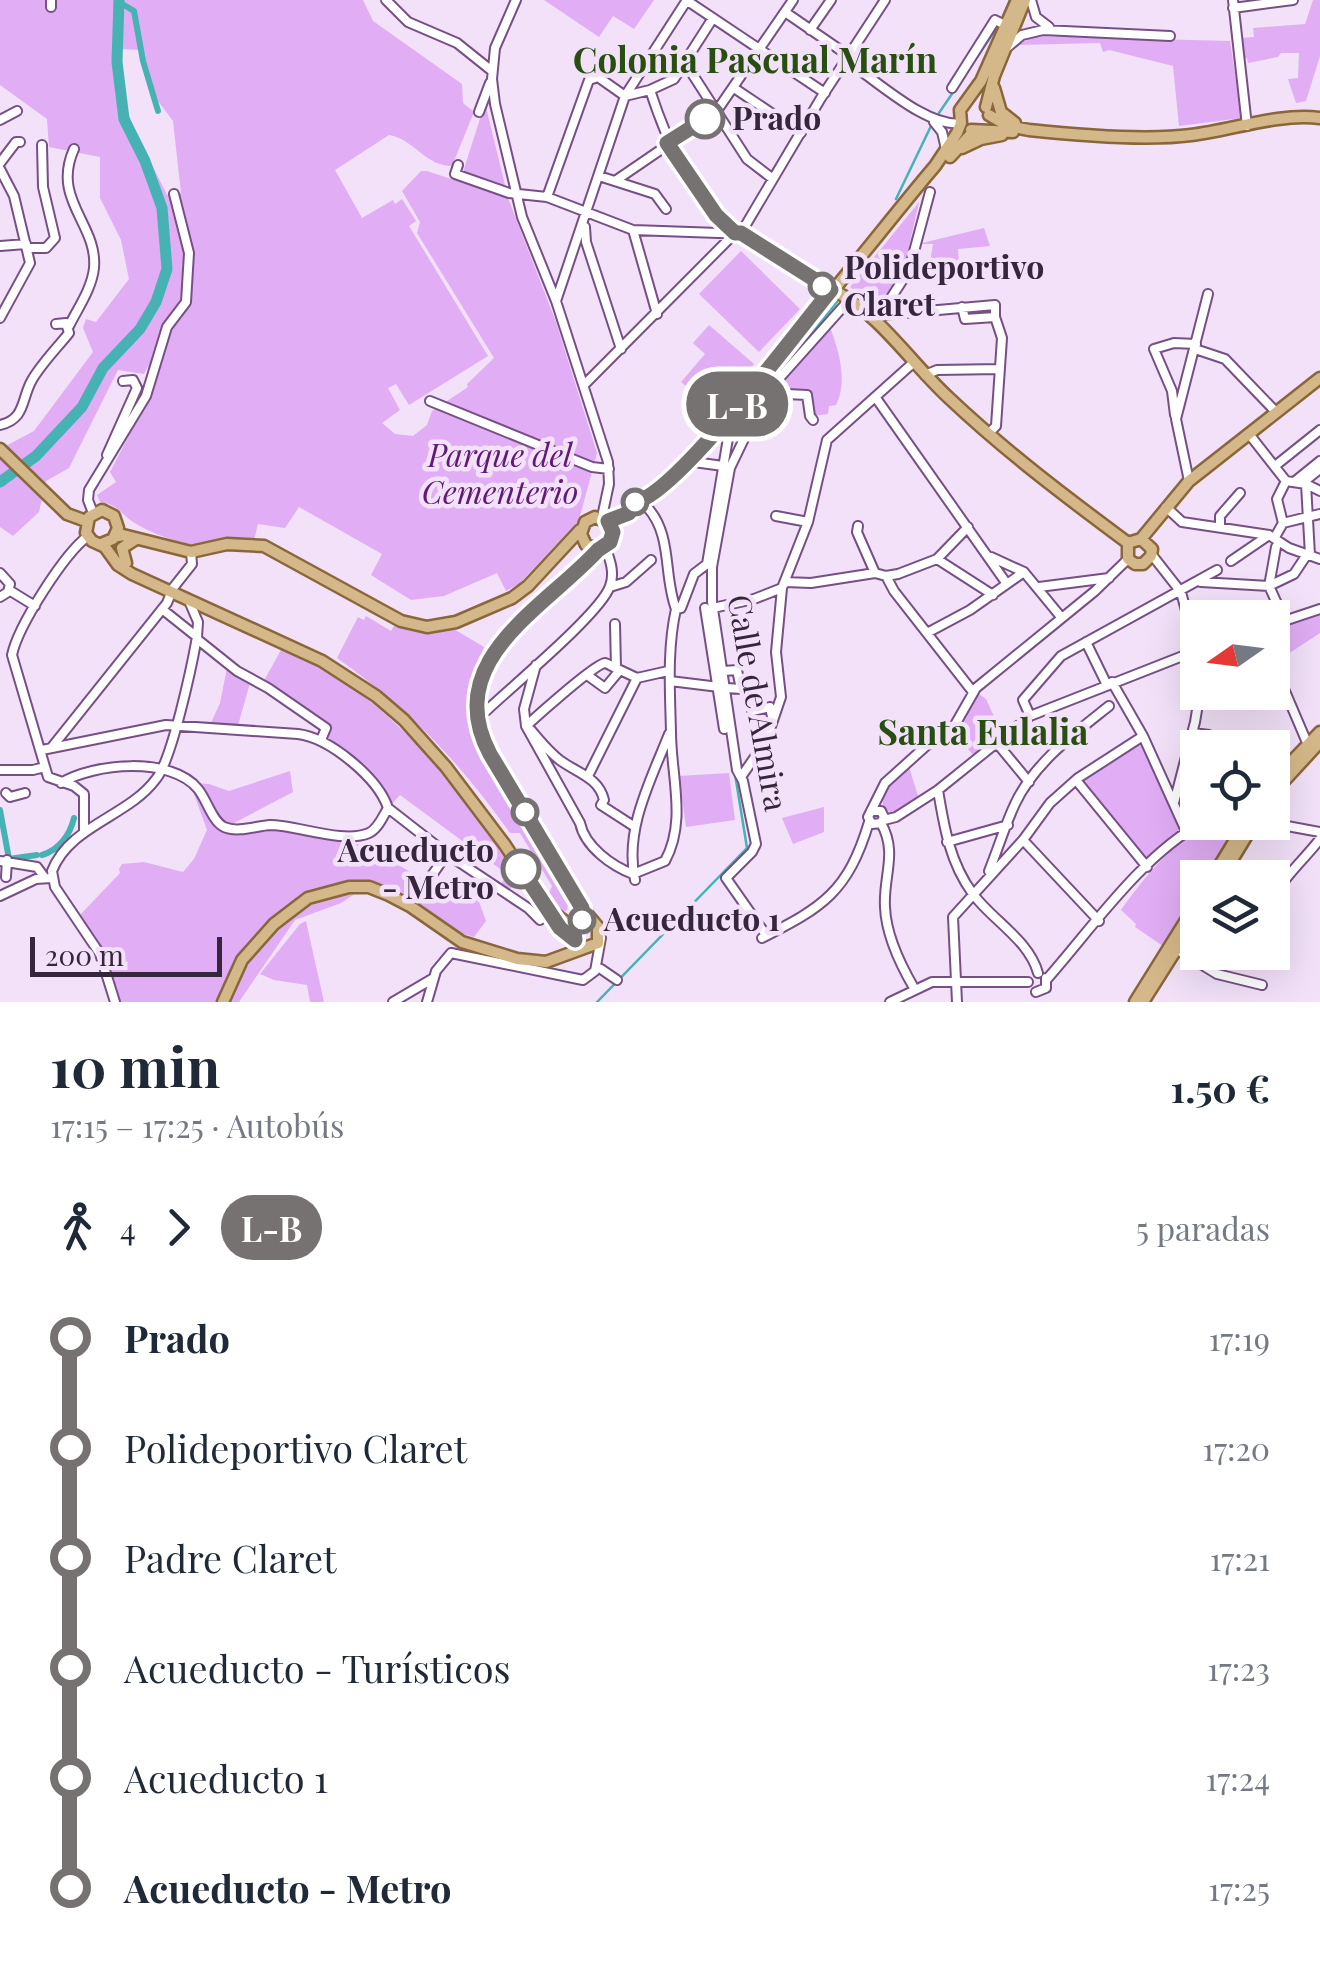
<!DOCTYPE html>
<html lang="es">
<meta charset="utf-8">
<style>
:root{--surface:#fff;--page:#f6f6f7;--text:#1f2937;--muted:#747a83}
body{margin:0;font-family:"Playfair Display",serif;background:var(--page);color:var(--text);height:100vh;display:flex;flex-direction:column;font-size:38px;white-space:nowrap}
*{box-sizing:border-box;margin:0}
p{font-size:32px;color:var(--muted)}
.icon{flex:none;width:55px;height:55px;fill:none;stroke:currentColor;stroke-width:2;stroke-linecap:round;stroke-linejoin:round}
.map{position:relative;height:1002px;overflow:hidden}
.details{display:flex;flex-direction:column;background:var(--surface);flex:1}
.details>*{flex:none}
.badge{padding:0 20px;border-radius:32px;font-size:35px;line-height:65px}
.needle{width:65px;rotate:256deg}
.buttons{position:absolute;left:1180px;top:600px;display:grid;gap:20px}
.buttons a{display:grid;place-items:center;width:110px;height:110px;border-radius:0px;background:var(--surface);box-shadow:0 10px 40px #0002;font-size:50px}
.scale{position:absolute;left:30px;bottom:25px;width:192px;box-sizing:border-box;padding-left:10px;border:5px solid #36263d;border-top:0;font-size:28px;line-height:35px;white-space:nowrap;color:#36263d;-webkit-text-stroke:8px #f2e1f9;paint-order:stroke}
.map>.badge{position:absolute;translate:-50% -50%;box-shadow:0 0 0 5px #fff}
.legs{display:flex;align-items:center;gap:15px;height:110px;padding:0 50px;font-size:32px}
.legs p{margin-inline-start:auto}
.summary{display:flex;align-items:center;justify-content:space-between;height:170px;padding:0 50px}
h1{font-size:55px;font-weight:700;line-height:75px}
ul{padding:0 50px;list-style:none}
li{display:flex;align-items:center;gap:35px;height:110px;font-size:38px}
li i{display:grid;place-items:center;width:15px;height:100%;margin:0 12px;background:currentColor}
li i::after{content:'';width:25px;height:25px;margin:-12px;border:8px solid;border-radius:50%;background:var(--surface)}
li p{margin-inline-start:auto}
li:first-child i{background:linear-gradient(#0000 50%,currentColor 0)}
li:last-child i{background:linear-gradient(currentColor 50%,#0000 0)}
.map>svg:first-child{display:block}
</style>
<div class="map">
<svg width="1320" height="1002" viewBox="0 0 1320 1002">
<rect width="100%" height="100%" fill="#f2e1f9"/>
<path fill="#e1adf5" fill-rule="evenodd" d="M 0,0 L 363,0 L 373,21 L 462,84 L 463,103 L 474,112 L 452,166 C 425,166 414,139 389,135 L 335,170 L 362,218 L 393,200 L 395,204 L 402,199 L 416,221 L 409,226 L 488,356 L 409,405 L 396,384 L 388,388 L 400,410 L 382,423 L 395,434 L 413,436 L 427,425 L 432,411 L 468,387 L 467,384 L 494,358 L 417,233 L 420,222 L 402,191 L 421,171 L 427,171 L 508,198 L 556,322 L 597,453 L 579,520 L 519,584 L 506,591 L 497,573 L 444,596 L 411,600 L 371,575 L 382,554 L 299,507 L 285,528 L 258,524 L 254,540 C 229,536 207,549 184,543 C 168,539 147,531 133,522 C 120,513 117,504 100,502 L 97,495 L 116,482 L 110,472 L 154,387 L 148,366 L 144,374 L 118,370 L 69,468 L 46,481 L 39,512 L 13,536 L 0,527 L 0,449 L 34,431 L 93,352 L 83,328 L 86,319 L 96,322 L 129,279 L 121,240 L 100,198 L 100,157 L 49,147 L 47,119 L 0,85 ZM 120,49 L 139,50 L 158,101 L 173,121 L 181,193 L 167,195 C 145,147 113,103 120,49 Z
M 544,0 L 654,0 L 634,29 L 613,16 L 599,37 Z
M 1313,0 L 1320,0 L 1320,56 L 1306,101 L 1296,103 L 1288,79 L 1298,78 L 1299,53 L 1281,53 L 1278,57 L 1248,63 L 1247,58 L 1243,59 L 1242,38 L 1254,37 L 1253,28 L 1305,24 Z
M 1034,36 L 1230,41 L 1242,118 L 1179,126 L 1173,66 L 1109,50 L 1103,52 L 1100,43 L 1018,45 Z
M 485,103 L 506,189 L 463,172 Z
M 919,202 L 903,272 L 878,307 L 850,287 Z
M 984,228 L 990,246 L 958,249 L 959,264 L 944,266 L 937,274 L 921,273 L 923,268 L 929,268 L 933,244 L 918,244 Z
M 741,251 L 800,309 L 759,352 L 699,294 Z
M 709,325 L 754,364 L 745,375 L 733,366 L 703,401 L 681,382 L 705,354 L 693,343 Z
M 830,327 C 839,352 848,381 836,405 L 829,406 L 828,414 L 812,416 L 814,402 L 810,395 L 783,390 L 777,383 Z
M 1320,614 L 1320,633 L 1276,662 L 1277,667 L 1273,670 L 1273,630 Z
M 366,616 L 391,631 L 395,624 L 423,632 L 452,628 L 484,647 C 468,686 464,720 483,759 L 568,905 L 567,910 L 563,912 L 549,893 L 552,886 L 520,833 L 510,833 C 456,758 412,712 337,658 L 358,617 L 364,620 Z
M 281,650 C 370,676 475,800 520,879 L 508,891 L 500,886 L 507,874 L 400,795 L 388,808 C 379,780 345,757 321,740 L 326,728 L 261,686 Z
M 227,668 L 250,683 L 237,729 L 210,725 L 220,703 Z
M 979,694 L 986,699 L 1002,734 L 975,757 L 954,733 Z
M 1138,745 L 1142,746 L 1181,829 L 1145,860 L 1080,780 Z
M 909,767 L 919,799 L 891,814 L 883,805 C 881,786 895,777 909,767 Z
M 290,771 L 293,792 L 232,824 L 289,824 L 367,847 L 433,885 L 455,880 L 474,888 L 486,921 L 474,937 L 457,932 L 423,908 L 373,882 L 341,903 L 295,920 L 239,1002 L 118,1002 L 106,956 L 80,915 L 120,873 L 119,869 L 122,864 L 144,862 L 183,872 L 194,859 L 207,830 L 190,783 L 209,784 L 229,791 Z
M 729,773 L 735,820 L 686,827 L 679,776 Z
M 824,807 L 824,832 L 793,844 L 782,818 Z
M 1210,823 L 1240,823 L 1206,877 L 1198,878 L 1197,891 L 1163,946 L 1135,927 L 1136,924 L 1121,910 C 1147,874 1170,845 1210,823 Z
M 306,921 L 324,1002 L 310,1002 L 307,985 L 274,980 L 260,974 L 300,924 Z"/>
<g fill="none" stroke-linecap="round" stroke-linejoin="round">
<path stroke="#46b2b3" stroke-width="2.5" d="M 1003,16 L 1010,0
M 939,113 L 998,26
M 896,199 L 931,126
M 778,374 L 837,302
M 734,452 L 753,405 L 760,396
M 708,608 L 708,582
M 597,1002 L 747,848 L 735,774"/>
<path stroke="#46b2b3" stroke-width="6" d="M 124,5 L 134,11 L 143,61 L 158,111
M 0,810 L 9,859 L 37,855
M 42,855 C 59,850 70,835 74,818"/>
<path stroke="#46b2b3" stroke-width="11" d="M 0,482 L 36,456 L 82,407 L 103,368 L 140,329 L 156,302 L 167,269 L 162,208 L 145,161 L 124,119 L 117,62 L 119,0"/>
<g stroke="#765084" stroke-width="12">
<path id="minor" d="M 386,0 L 408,22 L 457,43 L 492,71
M 516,0 L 495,48 L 492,79 L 495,104 L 522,217 L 556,301 L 608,462 L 609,484 L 602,517
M 686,0 L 825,93
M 1031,0 L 1036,17 L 1049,27
M 1233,0 L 1247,126
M 51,7 L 51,0
M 1233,8 L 1293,0
M 785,12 L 849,56 L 855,67 C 882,85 929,128 961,123
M 810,30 L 831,0
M 1009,46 L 1022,35 L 1043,30 L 1170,36
M 684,61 L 747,159 L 773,179
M 734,88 L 801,133
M 952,88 L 995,20 L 1003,24
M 650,90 C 667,142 691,197 735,233
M 479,112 L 490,83
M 0,120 L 17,111
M 934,122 L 942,132 L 946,149
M 0,163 L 16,142 L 20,142
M 458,165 L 455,174 L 509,193 L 547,197 L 633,230 L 747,234 L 837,292
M 0,169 L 14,196 L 30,263 L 0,318
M 599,176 L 655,194 L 666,209
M 615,181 L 716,112 L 793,0
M 547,197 L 589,80 L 598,77 L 625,96 L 650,90 L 674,79 L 713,18
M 585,227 L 586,242 L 621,349
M 633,230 L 657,314
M 741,233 L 821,98 L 885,0
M 0,246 L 26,244
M 27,248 L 46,248 L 55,238 L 43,187 L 42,145
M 556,301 L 625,96 L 687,0
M 962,307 L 965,319 L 995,317
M 880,315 L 909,270 L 930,192
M 870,316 L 995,305 L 995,317 L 1002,338 L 996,426 L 988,434
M 69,326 C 78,308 92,288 94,268 C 98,224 51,200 74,149
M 1195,349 L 1225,359 L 1276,412
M 925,375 L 937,370 L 1000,369
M 584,385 L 735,233
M 766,393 L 807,395 L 810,416 L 813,420
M 876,398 L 1007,584
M 430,401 L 592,467 L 609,469
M 1175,415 L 1172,391 L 1154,349 L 1174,343 L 1196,344
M 0,425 C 26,419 21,399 32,380 C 42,363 57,348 69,333 L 66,323 L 56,324
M 1249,434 L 1286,481 L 1306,484 L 1320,491
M 107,455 L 137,388 L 133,380 L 123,381
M 694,462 L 723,466
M 1275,466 L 1320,430
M 1189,481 L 1176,419 L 1208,294
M 1294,482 L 1320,461
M 1302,483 L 1320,469
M 1306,484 L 1310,555
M 647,507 C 673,535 663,576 676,609
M 1166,507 L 1182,522 L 1269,535 L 1289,548 L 1320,559
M 93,513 L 88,500 L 89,490 L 146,396 L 167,327 L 186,302 L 189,253 L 174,194
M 776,516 L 808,522
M 1283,523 L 1277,499 L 1286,481
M 858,526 L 857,532 L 875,573
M 1220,526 L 1220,516 L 1240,493
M 1275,537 L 1283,523 L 1320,514
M 1276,547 L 1269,586 L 1285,621
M 1152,555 L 1181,592 L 1198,656
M 991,557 L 1024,572 L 1061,617
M 937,559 L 993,595
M 1231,561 L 1269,535
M 0,573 L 10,584 L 8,592 L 0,597
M 886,576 L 894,591 L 973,692
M 785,582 L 811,583 L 875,573 L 886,576 L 898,574 L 937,559 L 968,527
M 1201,582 L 1269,586 L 1294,574 L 1308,553
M 610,587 L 626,582 L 651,560
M 1039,587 L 1109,578
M 173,588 L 192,564 L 191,552
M 9,590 L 35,606
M 705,608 L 724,729
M 713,608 L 754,599 L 782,588
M 162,609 L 197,637
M 615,624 L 616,668
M 1272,625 L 1320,609
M 927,633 L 970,610 L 1024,572
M 197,639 L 237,671 L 268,688 L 326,728 L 321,740
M 1086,642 L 1107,685
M 536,665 L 524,709 L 526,726 L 580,823 C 585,847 612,866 633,874
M 620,670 L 637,678 L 668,671
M 1276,670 L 1308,745
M 724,671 L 737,670 L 741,689 L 727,688
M 670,681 L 719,687
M 1112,682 L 1143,736 L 1186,831
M 486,711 C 511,687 601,613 610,586 C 615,573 610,559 605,547
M 752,711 L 770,707 L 772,717
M 1030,716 L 1023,700 L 1061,656 L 1217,570
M 526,726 C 537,716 595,664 605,663 C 607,663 617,669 620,670 L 605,688 L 587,675
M 531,730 C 540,741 550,753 561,761 C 578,773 599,778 604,800 L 601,805 L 635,827
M 1193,733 L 1209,735 L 1217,748
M 996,742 L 1029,782
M 52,747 L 167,603 L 171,593
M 42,750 L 166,725 L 298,734 C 330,738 378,778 388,808 L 447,854 L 528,908 L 540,920
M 0,770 L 33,770 L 45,767
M 588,776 L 637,678
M 741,777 L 766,741 L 781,697 L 776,652 L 782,588 L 808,522 L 827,440 L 913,363
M 1076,780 L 1147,867
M 61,783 C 94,763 171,756 198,789 C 207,800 212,821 224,827 C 238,833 256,826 270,825 C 297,825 343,844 369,833 C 378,829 383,816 388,808
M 938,790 C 944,827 950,863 973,894 C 992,920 1029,940 1038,973
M 6,793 L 10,797 L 25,793
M 1174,803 L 1195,722 L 1200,692
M 871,811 L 881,811 L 884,817 L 881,823 L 872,824 L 868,817 L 885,783 L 926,746 L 952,730 L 976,688 L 1095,591 L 1128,559
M 1272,817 L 1287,826 L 1320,832
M 884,820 L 896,817 L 938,790 L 1030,716 L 1198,650
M 881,823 C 898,853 883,876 885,907 C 886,935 900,964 914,988
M 84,832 L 84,794 L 74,786 L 48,777 L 12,655 C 18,626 64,554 88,536
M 1023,840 L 1099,921
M 947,842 L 1008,825
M 0,861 L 37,867 L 45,878
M 989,871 C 998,849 1005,825 1015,804 C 1034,763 1075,733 1109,706
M 633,874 L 665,861 C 687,821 671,776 671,732 C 670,691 667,649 676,609 L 681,608 L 694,574 L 707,564 L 731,420
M 432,875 L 447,854
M 6,877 L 7,860
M 635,880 C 624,829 651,780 669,734
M 0,896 L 36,879 L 51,878
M 1272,901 C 1284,876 1303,861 1320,839
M 766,935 L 726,878 L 752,852 L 756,844 L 743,781 L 737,770 L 712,602 L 712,567 L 730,468 L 766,393 L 850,299
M 762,938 C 823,907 848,892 869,822
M 1176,949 L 1217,974 L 1262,985
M 601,969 L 617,980
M 1047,979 C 1092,928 1142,855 1203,822
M 1036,992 L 1046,988 L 1046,978
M 115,1002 L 100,954 L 55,887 L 52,871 C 70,825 128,817 156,779 C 172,760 192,665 197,637 L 198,622 L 189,601
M 393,1002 L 432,979
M 427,1002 L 436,971 L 451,953 L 583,980 L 595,971 L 601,938
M 890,1002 L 932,982 L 1028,982
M 957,1002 L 953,917 L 1023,840 L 1050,803 L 1078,778 L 1143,736"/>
</g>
<g stroke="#8a663b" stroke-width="15">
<path id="major" d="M 994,88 L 1001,112 L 1015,123
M 986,107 L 994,76 L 1025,0
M 989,115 L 1008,126 L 1029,130 C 1076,135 1145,141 1191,135 C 1233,130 1277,113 1320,118
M 971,130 L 1013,132
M 962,148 L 981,139 L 1002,135
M 950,157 L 974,131
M 837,292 C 881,316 912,364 949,398 C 1005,451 1066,497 1128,543
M 0,449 L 67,514 L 86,521
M 608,521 C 662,516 885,223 935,166 L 957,133 L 961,123 L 960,110 L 981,81 L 1017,0
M 115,537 L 123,535 L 191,552 L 227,544 L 264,546 L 401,621 L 427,627 L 456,622 L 512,598 L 528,586 L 580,530
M 1128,543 L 1141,539 L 1189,481 L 1320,378
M 1128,543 L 1128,559 L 1135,564 L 1143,564 L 1151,556 L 1152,549 L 1141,539
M 101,544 L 113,539 L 118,528 L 114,516 L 102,510 L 89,517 L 86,533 L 92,541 L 105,547 L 118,565 L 132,574 L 322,661 L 376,696 L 404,720 L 446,767 L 505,845 L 558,926 L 584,948
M 126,563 L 122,548 L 136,539
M 1272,782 L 1320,732
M 1272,794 L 1320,742
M 1212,878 L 1246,822
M 1221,878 L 1255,822
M 555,914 L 567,923 L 577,925
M 223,1002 L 242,960 L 274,924 L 308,898 L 349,887 L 369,887 L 389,895 L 410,906 L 462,942 L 517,959 L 546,962 L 598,943 L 598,927 L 582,908 L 487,747 C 449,652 544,608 598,549 L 610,542 L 613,533 L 610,524 L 595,517 L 585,522 L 581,534 L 586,545 L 598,549
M 1135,1002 L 1198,901
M 1143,1002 L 1198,915"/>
</g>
<use href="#minor" stroke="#fff" stroke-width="8"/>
<use href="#major" stroke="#d4b889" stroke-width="10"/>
</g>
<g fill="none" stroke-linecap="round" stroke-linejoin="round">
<g stroke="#fff" stroke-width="22">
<path id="line-1" d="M 521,869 L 560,928 L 575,940 L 574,932 L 581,923 L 582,908 L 490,754 C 440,660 545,608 598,550 L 610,542 L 613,532 L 608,521 L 629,513 L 635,502 C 676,495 798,330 831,290 L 741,233 L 735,233 L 716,215 L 667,143 L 705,119"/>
</g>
<use href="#line-1" stroke="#767271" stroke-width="15"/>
</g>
<g fill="#fff" stroke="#767271" stroke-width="5">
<circle cx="705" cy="119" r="18"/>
<circle cx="822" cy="286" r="12"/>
<circle cx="635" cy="502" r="12"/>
<circle cx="525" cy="812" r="12"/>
<circle cx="521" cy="869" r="18"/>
<circle cx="582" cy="920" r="12"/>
</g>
<g text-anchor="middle" stroke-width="9" stroke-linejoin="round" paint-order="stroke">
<g font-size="32" font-weight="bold" fill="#36263d" stroke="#f2e1f9" text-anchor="start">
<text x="732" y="130">Prado</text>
<text x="844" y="279">Polideportivo<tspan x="844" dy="37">Claret</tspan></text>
<text x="494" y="862" text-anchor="end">Acueducto<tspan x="494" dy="37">- Metro</tspan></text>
<text x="604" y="931">Acueducto 1</text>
</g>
<g font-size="32" font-style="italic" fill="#601a76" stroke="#f2e1f9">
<text x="500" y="467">Parque del<tspan x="500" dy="37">Cementerio</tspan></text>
</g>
<g font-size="32" fill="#36263d" stroke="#f2e1f9">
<text transform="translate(757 703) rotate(80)" y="11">Calle de Almira</text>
</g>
<g font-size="35" font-weight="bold" fill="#284f11" stroke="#f2e1f9">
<text x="755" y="73">Colonia Pascual Marín</text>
<text x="983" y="745">Santa Eulalia</text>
</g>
</g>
</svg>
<div class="buttons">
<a><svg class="needle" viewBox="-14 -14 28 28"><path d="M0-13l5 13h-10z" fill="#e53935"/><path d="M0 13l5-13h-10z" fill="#747a83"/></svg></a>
<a><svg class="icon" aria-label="locate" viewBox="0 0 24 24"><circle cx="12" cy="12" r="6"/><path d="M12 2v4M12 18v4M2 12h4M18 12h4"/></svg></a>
<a><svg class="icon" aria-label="layers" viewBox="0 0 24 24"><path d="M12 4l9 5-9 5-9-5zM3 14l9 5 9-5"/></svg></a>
</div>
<div class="scale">200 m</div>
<b class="badge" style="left:737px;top:404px;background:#767271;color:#fff">L-B</b>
</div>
<section class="details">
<div class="summary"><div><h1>10 min</h1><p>17:15 – 17:25 · Autobús</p></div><b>1.50 €</b></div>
<div class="legs"><svg class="icon" aria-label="walk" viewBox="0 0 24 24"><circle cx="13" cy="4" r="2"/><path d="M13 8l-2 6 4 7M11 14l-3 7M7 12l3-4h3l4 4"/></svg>4<svg class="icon" aria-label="forward" viewBox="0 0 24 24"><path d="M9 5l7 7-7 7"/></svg><b class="badge" style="background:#767271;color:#fff">L-B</b><p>5 paradas</p></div>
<ul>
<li><i style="color:#767271"></i><b>Prado</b><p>17:19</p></li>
<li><i style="color:#767271"></i><span>Polideportivo Claret</span><p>17:20</p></li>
<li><i style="color:#767271"></i><span>Padre Claret</span><p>17:21</p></li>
<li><i style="color:#767271"></i><span>Acueducto - Turísticos</span><p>17:23</p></li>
<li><i style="color:#767271"></i><span>Acueducto 1</span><p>17:24</p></li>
<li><i style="color:#767271"></i><b>Acueducto - Metro</b><p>17:25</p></li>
</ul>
</section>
